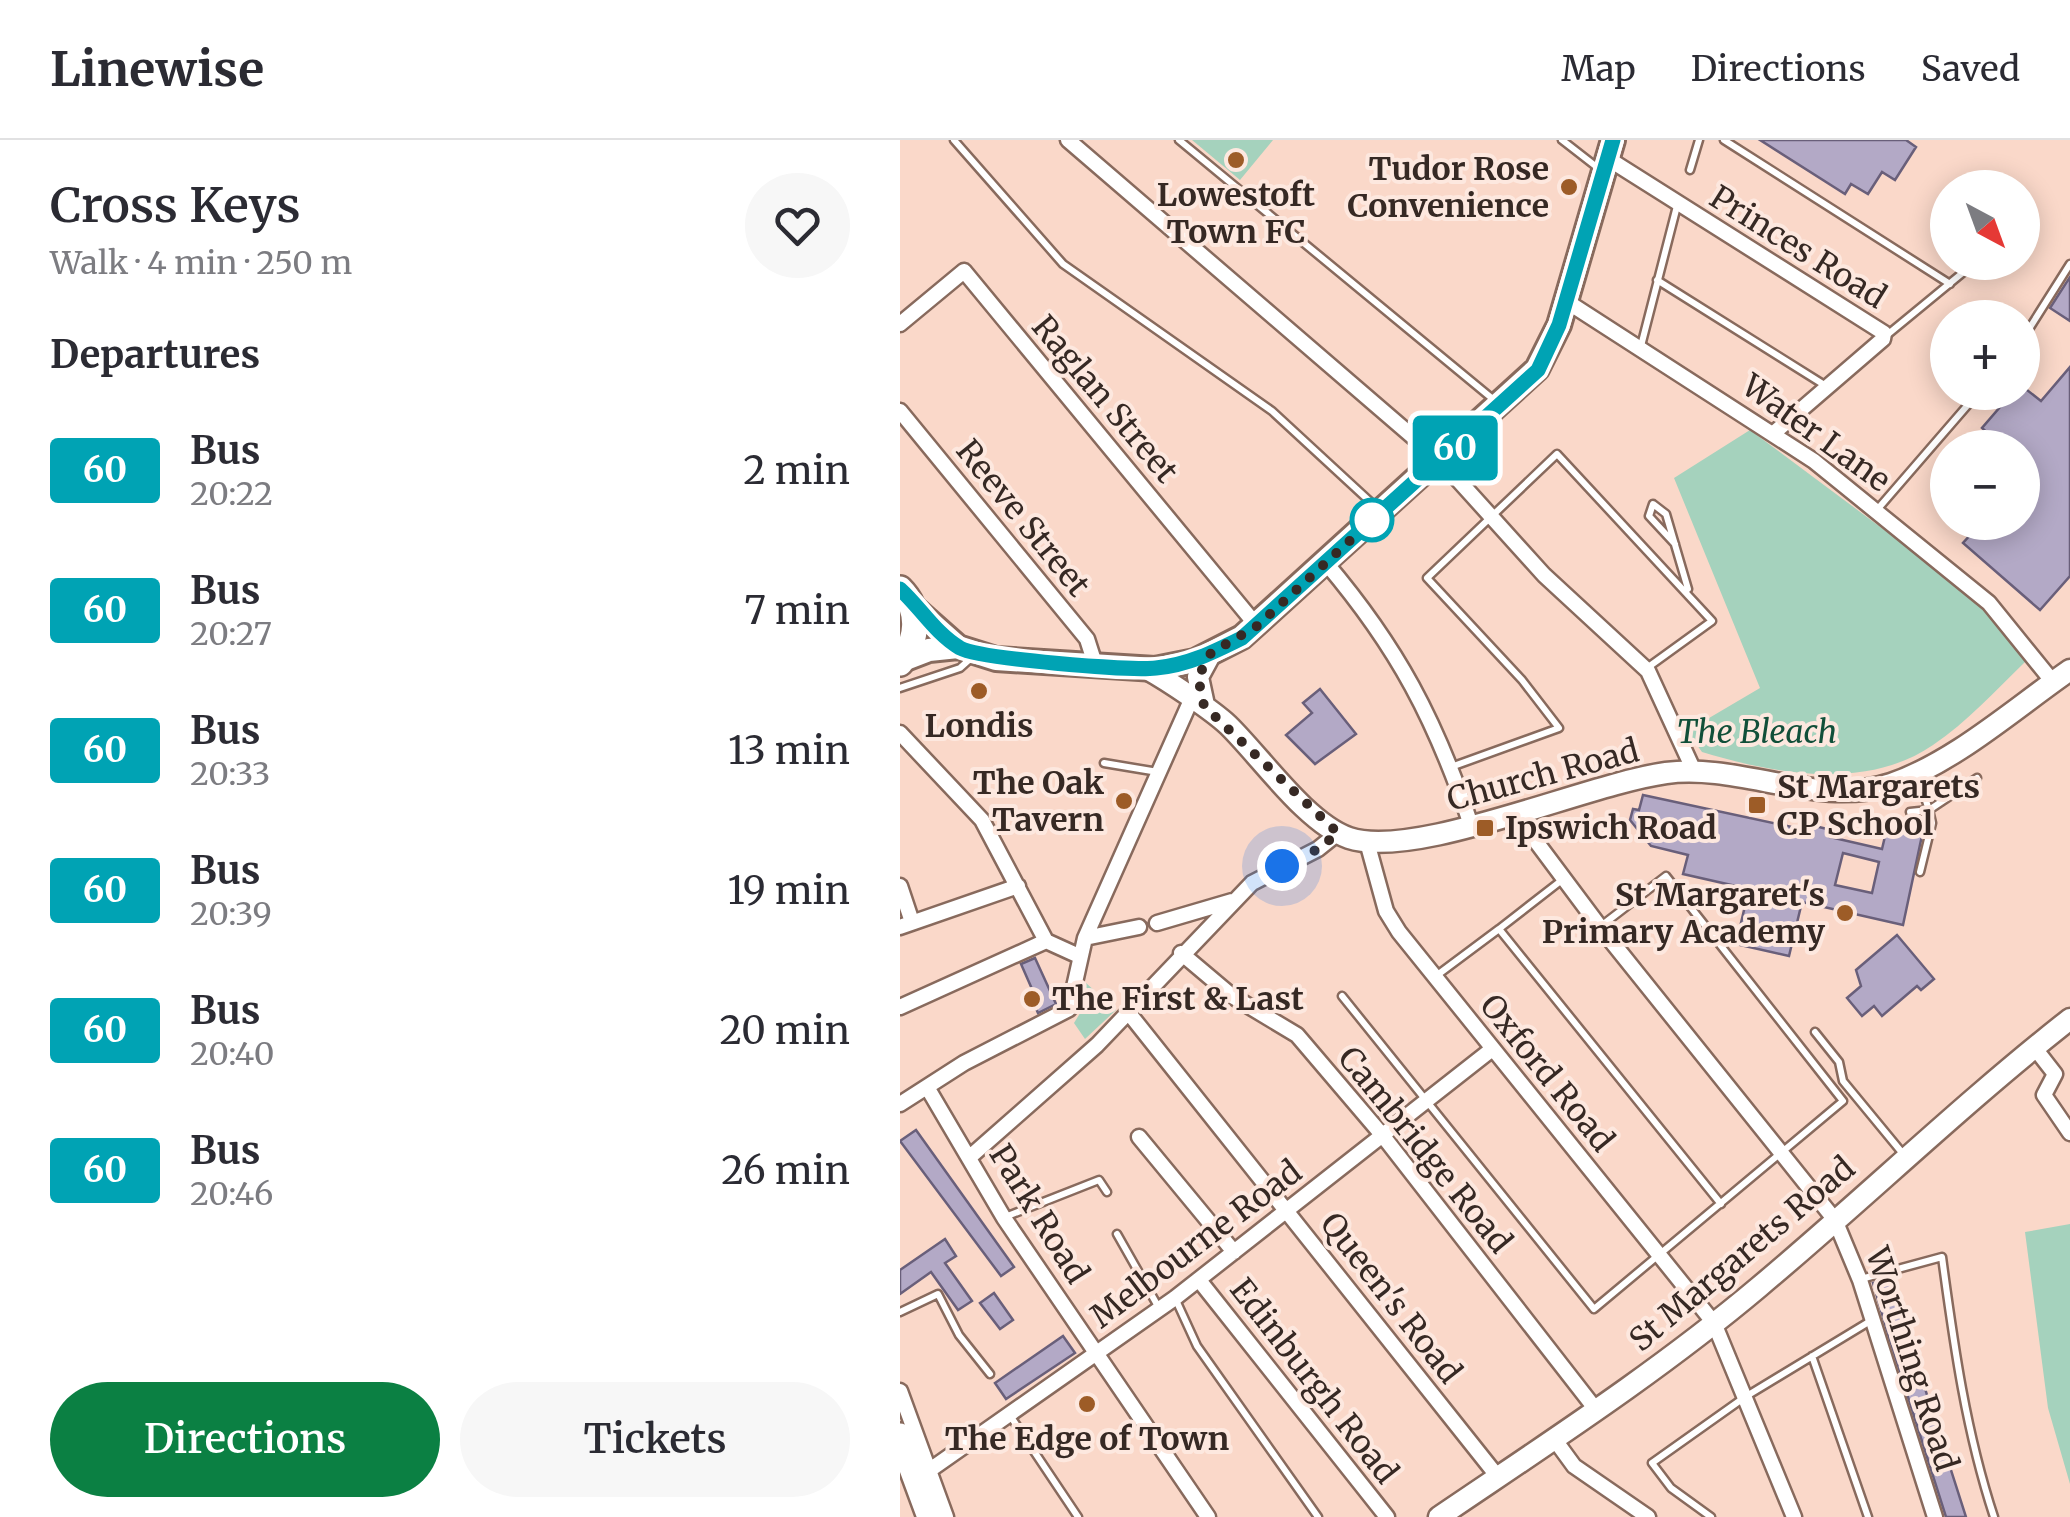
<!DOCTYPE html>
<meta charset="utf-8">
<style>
:root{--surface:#fff;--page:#f7f7f7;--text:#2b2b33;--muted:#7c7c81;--line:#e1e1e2;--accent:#0b8043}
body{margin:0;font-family:Merriweather,serif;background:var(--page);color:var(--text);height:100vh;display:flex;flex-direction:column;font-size:38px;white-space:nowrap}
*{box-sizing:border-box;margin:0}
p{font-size:32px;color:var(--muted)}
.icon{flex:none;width:55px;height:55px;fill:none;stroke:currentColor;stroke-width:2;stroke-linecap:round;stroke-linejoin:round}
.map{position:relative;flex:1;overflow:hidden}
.details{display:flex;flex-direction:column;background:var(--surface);width:900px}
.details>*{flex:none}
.badge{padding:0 20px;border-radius:8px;font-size:35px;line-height:65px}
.needle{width:65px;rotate:139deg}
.tools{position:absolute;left:1030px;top:30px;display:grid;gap:20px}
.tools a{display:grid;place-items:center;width:110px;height:110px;border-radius:50%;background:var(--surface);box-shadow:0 5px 25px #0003;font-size:50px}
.you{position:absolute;width:50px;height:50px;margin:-25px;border:8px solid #fff;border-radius:50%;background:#1a73e8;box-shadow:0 0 0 15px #1a73e833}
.map>.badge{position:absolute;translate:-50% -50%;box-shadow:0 0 0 5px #fff}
h2{padding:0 50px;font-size:38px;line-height:90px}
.round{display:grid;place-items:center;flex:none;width:105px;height:105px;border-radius:52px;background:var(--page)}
.head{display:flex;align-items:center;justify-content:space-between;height:170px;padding:0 50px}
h1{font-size:48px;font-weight:600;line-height:75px}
.primary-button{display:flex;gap:20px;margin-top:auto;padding:20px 50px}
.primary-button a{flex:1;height:115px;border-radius:60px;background:var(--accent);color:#fff;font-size:40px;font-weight:600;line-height:115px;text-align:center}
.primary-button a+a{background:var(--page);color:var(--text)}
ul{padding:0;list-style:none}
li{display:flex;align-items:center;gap:30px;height:140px;padding:0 50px}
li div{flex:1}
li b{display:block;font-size:38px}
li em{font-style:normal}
li .badge{min-width:110px;font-weight:700;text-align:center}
header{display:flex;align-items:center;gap:60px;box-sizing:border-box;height:140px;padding:0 50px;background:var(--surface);border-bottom:2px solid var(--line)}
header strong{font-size:48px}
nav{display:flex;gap:55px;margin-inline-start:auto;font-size:35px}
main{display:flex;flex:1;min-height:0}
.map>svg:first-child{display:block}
</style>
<header>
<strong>Linewise</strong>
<nav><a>Map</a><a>Directions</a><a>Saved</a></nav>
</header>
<main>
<section class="details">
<div class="head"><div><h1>Cross Keys</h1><p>Walk · 4 min · 250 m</p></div><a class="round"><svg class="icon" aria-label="heart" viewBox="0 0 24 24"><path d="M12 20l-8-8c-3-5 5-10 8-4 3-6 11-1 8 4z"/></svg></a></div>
<h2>Departures</h2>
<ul>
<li><span class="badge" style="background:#00a3b4;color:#fff">60</span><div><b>Bus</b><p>20:22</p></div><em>2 min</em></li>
<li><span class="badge" style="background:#00a3b4;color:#fff">60</span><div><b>Bus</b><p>20:27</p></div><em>7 min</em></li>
<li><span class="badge" style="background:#00a3b4;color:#fff">60</span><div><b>Bus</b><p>20:33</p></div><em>13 min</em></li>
<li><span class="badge" style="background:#00a3b4;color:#fff">60</span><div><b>Bus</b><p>20:39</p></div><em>19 min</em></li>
<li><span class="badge" style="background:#00a3b4;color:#fff">60</span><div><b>Bus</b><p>20:40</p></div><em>20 min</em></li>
<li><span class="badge" style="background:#00a3b4;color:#fff">60</span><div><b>Bus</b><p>20:46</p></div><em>26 min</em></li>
</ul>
<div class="primary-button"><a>Directions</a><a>Tickets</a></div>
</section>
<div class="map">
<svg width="1170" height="1377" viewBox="0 0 1170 1377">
<rect width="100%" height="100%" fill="#fad8c9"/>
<path fill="#a5d2bd" d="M 292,0 L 373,0 L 340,40 Z
M 850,290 L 1073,456 L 1098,481 L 1125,522 C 1095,551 1067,582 1033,605 C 966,651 875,634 802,612 L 787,591 L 860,548 L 774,338 Z
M 186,843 L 216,870 L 185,899 L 174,883 L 182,870 Z
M 1170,1084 L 1170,1344 L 1148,1268 L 1125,1092 Z"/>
<path fill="#b3a9c6" stroke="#695f7a" stroke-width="2.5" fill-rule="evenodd" d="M 860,0 L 1006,0 L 1016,7 L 995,40 L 982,32 L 968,54 L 951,44 L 945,54 Z
M 1170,137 L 1170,181 L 1150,168 Z
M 1170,227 L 1170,436 L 1140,470 L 1063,403 L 1082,382 L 1122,382 L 1122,308 L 1093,308 L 1094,299 L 1082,288 L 1113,252 L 1122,252 L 1122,246 L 1141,261 Z
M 420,549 L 456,594 L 415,624 L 386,595 L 412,573 L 403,563 Z
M 743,655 L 906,690 L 907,684 L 931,690 L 930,697 L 982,709 L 987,688 L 1006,693 L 1009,683 L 1024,686 L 1003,785 L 902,762 L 889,816 L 836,804 L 849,749 L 783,734 L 788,715 L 751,706 L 730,680 L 733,669 L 739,670 ZM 943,713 L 979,722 L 972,753 L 935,745 Z
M 997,795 L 1034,839 L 1021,850 L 1017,846 L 982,876 L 974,866 L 962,876 L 947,858 L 961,846 L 956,830 Z
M 135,818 L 156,864 L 138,873 L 135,866 L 139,865 L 121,824 Z
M 16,990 L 114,1127 L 101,1136 L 0,1001 Z
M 45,1099 L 56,1116 L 45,1123 L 72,1161 L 58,1170 L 31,1132 L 0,1154 L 0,1130 Z
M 992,1138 L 1027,1255 L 1066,1377 L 1046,1377 L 987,1191 L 973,1143 Z
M 94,1153 L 113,1180 L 100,1189 L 80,1163 Z
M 163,1196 L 175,1213 L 106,1259 L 95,1243 Z"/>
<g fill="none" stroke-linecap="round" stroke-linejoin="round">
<g stroke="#886a5d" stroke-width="11">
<path id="lane" d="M 54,0 L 163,124 L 372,271 L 477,368
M 279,0 L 594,260
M 662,0 L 698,28
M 824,0 L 1050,144
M 790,30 L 799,0
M 757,140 L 926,246
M 987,195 L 1066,130
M 1122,200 L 1170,124
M 741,206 L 777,66
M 976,371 L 1079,252
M 775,404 L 749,376 L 753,364 L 766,374 L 788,449
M 0,548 L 60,528 L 70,519
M 204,623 L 258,632
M 551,627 L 659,588 L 622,540 L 527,438 L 657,314 L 812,481 L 747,528
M 1010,672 L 1029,670 L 1019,639
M 1020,732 L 1032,683 L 1029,670 L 1077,638
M 662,740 L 599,789 L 821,1064
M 536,836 L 599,789
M 442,856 L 694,1169 L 943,961 L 766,736 L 701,786
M 915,892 L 939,922 L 943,941 L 1004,1015
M 105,1077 L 199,1040 L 207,1052
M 217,1094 L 259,1168
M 961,1139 L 1042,1117 C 1054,1206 1066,1292 1094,1377
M 275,1158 L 297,1206 L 418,1377
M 0,1172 L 38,1154 L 59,1195 L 90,1234
M 912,1216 L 968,1377
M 109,1274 L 178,1377
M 811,1377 L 771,1348 L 752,1323 L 845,1257 L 972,1180"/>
</g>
<g stroke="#886a5d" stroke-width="19">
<path id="street" d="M 168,0 L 541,321 L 644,435 L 748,531 L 794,631
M 707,18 L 984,193 L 983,199 L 875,292
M 666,161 L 914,321 L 1089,463 L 1153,542
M 0,184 L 64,131 L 357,486
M 0,271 L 187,499 L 195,524
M 426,423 C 498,508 535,579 571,685
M 0,593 L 82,680 L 146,801 L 179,816
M 614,672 L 700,787 L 935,1080 L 960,1140 L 1035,1377
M 467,702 L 486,771 L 499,792 L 814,1183 L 894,1377
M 0,746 L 12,782
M 257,783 L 332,761
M 0,787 L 118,746
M 185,798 L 239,787
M 281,813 L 332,856 L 397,895 L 483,996 L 697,1271
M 0,867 L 146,801
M 228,872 L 598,1337
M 1134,907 L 1155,934 L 1144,955 L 1170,993
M 27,947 L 104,1078 L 308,1377
M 0,964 L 64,923 L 169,869 L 185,798 L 291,560 L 301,555
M 239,997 L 334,1112
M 71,1016 L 197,905 L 352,743 L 418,709 L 438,693
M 299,1140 L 487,1377
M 0,1251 L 46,1377
M 655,1300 L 674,1326 L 748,1377
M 27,1332 L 275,1158 L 591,910"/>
</g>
<g stroke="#886a5d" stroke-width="25">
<path id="secondary" d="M 247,529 C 267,540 312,570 328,585 C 361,617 406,683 449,698 C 516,720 686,644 766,633 C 841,623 917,668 991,644 C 1055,622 1115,568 1170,530
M 304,565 L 298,537 L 311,513
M 539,1377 C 648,1303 758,1232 859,1147 C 964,1059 1062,964 1170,879"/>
</g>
<g stroke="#886a5d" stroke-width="28">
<path id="primary" d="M 14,468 L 58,507 L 96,519 L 255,529 L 295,521 L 342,497 L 637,229 L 659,185 L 713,0
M 3,520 L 29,510 L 58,507"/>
</g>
<g stroke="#886a5d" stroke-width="30">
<path id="highway" d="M 0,449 C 21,470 18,500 0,523
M 0,1296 L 30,1377"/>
</g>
<use href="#lane" stroke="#fff" stroke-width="6"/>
<use href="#street" stroke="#fff" stroke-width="14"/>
<use href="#secondary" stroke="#fff" stroke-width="20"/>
<use href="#primary" stroke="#fff" stroke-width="22"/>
<use href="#highway" stroke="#fff" stroke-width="25"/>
</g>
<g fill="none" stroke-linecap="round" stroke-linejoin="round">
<g stroke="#fff" stroke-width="22">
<path id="line" d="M 0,449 C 20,467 35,493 60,508 C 80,519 230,531 256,528 C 288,525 314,512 342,498 L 638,230 L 659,185 L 713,0"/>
</g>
<use href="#line" stroke="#00a3b4" stroke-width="15"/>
<path stroke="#362924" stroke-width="10" stroke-dasharray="0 18" d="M 382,726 L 418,709 L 438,693 L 304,566 L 298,537 L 311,513 L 357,486 L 481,372 L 472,380"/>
</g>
<g fill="#9d5c27" stroke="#fde8df" stroke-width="4">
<circle cx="336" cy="20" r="10"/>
<circle cx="669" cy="47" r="10"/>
<circle cx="79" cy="551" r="10"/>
<circle cx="224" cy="661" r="10"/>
<rect x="847" y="655" width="20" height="20" rx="5"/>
<rect x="575" y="678" width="20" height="20" rx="5"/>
<circle cx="945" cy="773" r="10"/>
<circle cx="132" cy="859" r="10"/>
<circle cx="187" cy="1264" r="10"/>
</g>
<circle fill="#fff" stroke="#00a3b4" stroke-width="5" cx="472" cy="380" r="20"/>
<g text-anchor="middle" stroke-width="8" stroke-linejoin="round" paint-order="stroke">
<g font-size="32" font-weight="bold" fill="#362924" stroke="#fde8df" text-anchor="end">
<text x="649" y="40">Tudor Rose<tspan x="649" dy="37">Convenience</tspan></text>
<text x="336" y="66" text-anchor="middle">Lowestoft<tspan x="336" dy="37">Town FC</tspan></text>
<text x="79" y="597" text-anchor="middle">Londis</text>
<text x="204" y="654">The Oak<tspan x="204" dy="37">Tavern</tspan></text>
<text x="877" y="658" text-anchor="start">St Margarets<tspan x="877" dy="37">CP School</tspan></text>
<text x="605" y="699" text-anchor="start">Ipswich Road</text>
<text x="925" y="766">St Margaret's<tspan x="925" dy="37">Primary Academy</tspan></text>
<text x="152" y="870" text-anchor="start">The First &amp; Last</text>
<text x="187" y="1310" text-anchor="middle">The Edge of Town</text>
</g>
<g font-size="32" fill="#362924" stroke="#fde8df">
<text transform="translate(898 107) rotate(32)" y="11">Princes Road</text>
<text transform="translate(205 259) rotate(50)" y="11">Raglan Street</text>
<text transform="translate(916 293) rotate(36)" y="11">Water Lane</text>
<text transform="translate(123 378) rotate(51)" y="11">Reeve Street</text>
<text transform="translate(643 635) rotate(-15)" y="11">Church Road</text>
<text transform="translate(647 933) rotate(51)" y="11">Oxford Road</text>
<text transform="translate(525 1010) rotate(51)" y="11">Cambridge Road</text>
<text transform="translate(139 1074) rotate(58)" y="11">Park Road</text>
<text transform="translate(296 1104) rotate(-37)" y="11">Melbourne Road</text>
<text transform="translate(842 1114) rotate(-40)" y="11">St Margarets Road</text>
<text transform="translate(491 1158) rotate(52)" y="11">Queen's Road</text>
<text transform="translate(1012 1219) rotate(72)" y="11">Worthing Road</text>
<text transform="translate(414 1241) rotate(52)" y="11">Edinburgh Road</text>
</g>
<g font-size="32" font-style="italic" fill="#114f39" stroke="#fde8df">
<text x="857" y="603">The Bleach</text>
</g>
</g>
</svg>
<div class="tools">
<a><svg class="needle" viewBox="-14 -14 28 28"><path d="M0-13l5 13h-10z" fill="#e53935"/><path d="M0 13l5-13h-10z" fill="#7c7c81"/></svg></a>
<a>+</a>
<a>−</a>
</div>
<div class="you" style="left:382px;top:726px"></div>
<b class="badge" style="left:555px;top:308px;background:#00a3b4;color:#fff">60</b>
</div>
</main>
